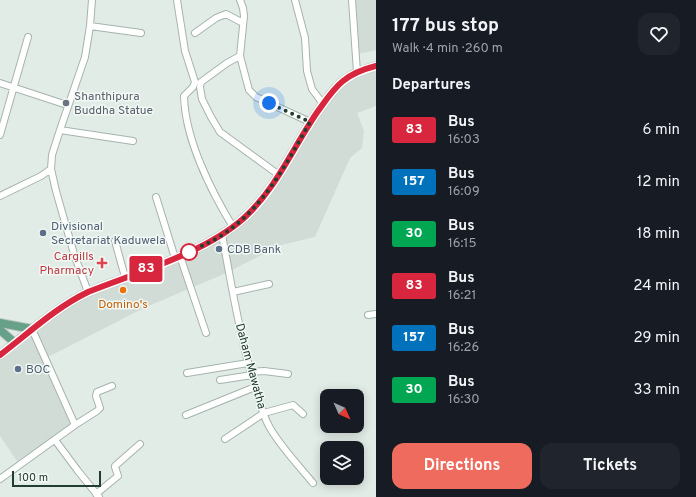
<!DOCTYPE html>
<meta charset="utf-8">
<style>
:root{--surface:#171b24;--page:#20242c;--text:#f1f3f6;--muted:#9ea1a6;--accent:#ef6b5d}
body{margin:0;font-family:Overpass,sans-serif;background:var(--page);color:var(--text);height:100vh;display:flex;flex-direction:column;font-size:15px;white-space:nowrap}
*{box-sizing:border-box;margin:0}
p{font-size:13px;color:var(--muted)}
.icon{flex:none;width:22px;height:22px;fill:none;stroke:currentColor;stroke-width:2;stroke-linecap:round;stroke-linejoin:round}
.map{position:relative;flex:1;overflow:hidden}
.panel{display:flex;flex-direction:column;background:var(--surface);width:320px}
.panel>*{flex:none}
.badge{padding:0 8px;border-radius:3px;font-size:14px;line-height:26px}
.needle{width:26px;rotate:135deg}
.tools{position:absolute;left:320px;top:389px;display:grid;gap:8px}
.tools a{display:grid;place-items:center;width:44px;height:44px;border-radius:8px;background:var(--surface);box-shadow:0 2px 10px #0003;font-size:20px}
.scale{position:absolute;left:12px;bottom:10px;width:89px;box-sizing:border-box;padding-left:4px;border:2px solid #223d32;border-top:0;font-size:11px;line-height:14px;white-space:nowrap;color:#223d32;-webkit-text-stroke:3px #f2f8f4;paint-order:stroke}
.you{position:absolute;width:20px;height:20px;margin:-10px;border:3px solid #fff;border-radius:50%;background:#1a73e8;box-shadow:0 0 0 6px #1a73e833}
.map>.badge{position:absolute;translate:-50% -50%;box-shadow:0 0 0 2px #fff}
h2{padding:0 16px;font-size:15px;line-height:36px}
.round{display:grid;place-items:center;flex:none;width:42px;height:42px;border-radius:12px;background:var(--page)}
.head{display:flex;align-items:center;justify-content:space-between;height:68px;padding:0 16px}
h1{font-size:19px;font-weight:700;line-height:30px}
.action{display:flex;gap:8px;margin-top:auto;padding:8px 16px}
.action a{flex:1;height:46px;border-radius:12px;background:var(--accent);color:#fff;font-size:16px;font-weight:700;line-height:46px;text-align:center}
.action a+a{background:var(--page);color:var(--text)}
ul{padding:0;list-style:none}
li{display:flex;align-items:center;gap:12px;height:52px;padding:0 16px}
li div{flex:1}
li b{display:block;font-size:15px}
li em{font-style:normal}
li .badge{min-width:44px;font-weight:700;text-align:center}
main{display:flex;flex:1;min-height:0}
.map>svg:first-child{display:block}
</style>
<main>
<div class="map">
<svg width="376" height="497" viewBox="0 0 376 497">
<rect width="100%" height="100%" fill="#e2ece6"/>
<path fill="#d0dcd5" d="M 355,0 L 376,0 L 376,50 L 358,54 Z
M 376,69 L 376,106 L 357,113 L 364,131 L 362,148 L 350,158 L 315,237 L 281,245 L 224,274 L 146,307 L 42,360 L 71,426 L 17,461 L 0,436 L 0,359 L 59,311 L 79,299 L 235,229 L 331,97 L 344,83 L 358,74 Z"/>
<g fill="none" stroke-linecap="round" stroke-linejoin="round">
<g stroke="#a5b4ac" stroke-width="8">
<path id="minor" d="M 177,0 L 185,51 L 195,82 L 193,87 L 184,96 C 185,139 211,191 233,227
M 240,0 L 243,8 L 244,16 L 240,56 L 249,90 L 256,97 L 310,122
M 295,0 L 305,38 L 307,71 L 312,89 L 323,104
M 352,0 L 357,72
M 90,26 L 141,33
M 195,33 L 216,18 L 226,14 L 243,23
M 240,56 L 227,63 L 201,82 L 200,87 L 202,99 L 211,117 L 220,132 L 279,175
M 0,83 L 67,105
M 60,130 L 133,141
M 0,135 L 28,37
M 0,196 L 41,176 L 51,169
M 156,197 L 175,258
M 222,235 C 231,281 238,328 251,373 C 257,390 260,411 270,428 C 281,447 299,466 313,483
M 115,241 L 125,277
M 180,256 L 206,333
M 88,292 L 74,254 L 56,191 L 51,169 L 52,155 L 60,130 L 85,57 L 90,26 L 92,0
M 233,292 L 269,284
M 368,315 L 376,314
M 32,329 L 75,425
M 251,372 L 264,371 L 288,374
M 187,373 L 248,363
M 220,380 L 252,375
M 186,415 L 255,387
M 225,439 L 264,413 L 293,405 L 303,414
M 55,440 L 78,471 L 99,497
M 0,479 L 75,425 L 97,411 L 100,408 L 96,396 L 97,392 L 112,386
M 96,494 L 118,476 L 115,467 L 115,466 L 140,444"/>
</g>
<g stroke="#c1c9c6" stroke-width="10">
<path id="major" d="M 0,323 L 32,329
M 0,330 L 15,343
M 0,355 C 29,332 56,308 88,292 C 138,272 205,253 244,218 C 277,188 293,147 318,111 C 326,100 333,89 343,81 C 353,73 364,69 376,66"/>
</g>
<use href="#minor" stroke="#fff" stroke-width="6"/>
<use href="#major" stroke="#67a189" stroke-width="8"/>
</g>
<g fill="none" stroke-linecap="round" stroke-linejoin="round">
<g stroke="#fff" stroke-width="9">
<path id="line" d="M 0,355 C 29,333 55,308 88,292 C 138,272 205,253 244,218 C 277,188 293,147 318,111 C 326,100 333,89 343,81 C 353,73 364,69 376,66"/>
</g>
<use href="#line" stroke="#d7263d" stroke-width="6"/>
<path stroke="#223d32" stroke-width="4" stroke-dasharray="0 7.2" d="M 189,252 C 200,246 212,242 222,235 C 264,208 286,164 310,122 L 269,103"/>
</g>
<circle fill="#6b7280" stroke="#f2f8f4" stroke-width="1.5" cx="66" cy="103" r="4"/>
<g fill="#5c6f8a" stroke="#f2f8f4" stroke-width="1.5">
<circle cx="43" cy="233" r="4"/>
<circle cx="219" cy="249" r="4"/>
<circle cx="18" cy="369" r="4"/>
</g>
<circle fill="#fff" stroke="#d7263d" stroke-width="2" cx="189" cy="252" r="8"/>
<path fill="#e0444e" stroke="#f2f8f4" stroke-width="1.5" d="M100 257h4v4h4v4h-4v4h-4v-4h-4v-4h4z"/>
<circle fill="#e8710a" stroke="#f2f8f4" stroke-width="1.5" cx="123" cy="290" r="4"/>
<g text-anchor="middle" stroke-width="3" stroke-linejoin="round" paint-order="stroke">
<g font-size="12" fill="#5b616d" stroke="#f2f8f4" text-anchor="start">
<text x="74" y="100">Shanthipura<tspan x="74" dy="14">Buddha Statue</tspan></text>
</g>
<g font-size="12" fill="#4e5e75" stroke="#f2f8f4" text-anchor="start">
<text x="51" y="230">Divisional<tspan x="51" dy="14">Secretariat Kaduwela</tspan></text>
<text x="227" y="253">CDB Bank</text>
<text x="26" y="373">BOC</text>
</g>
<g font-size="12" fill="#be3a42" stroke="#f2f8f4" text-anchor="end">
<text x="94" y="260">Cargills<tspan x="94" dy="14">Pharmacy</tspan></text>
</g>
<g font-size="12" fill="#c56008" stroke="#f2f8f4">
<text x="123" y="308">Domino's</text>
</g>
<g font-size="12" fill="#223d32" stroke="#f2f8f4">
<text transform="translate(251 366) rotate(75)" y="4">Daham Mawatha</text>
</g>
</g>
</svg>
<div class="tools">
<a><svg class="needle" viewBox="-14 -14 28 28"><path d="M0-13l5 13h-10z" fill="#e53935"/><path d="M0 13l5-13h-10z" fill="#9ea1a6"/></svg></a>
<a><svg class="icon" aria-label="layers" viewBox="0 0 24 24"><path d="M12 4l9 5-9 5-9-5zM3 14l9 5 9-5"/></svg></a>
</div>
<div class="scale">100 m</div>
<div class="you" style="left:269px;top:103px"></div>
<b class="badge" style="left:146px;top:269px;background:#d7263d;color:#fff">83</b>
</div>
<section class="panel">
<div class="head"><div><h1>177 bus stop</h1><p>Walk · 4 min · 260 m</p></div><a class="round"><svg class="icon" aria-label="heart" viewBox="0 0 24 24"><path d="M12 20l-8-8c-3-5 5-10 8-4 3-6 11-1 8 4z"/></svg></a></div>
<h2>Departures</h2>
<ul>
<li><span class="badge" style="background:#d7263d;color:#fff">83</span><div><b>Bus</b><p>16:03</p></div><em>6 min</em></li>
<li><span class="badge" style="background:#0072bc;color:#fff">157</span><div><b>Bus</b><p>16:09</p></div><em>12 min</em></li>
<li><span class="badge" style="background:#00a651;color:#fff">30</span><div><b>Bus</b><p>16:15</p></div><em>18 min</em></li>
<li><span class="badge" style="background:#d7263d;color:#fff">83</span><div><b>Bus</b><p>16:21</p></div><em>24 min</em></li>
<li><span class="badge" style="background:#0072bc;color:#fff">157</span><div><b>Bus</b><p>16:26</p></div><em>29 min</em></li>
<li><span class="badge" style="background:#00a651;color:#fff">30</span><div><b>Bus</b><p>16:30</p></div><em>33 min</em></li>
</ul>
<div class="action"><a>Directions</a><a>Tickets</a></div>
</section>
</main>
